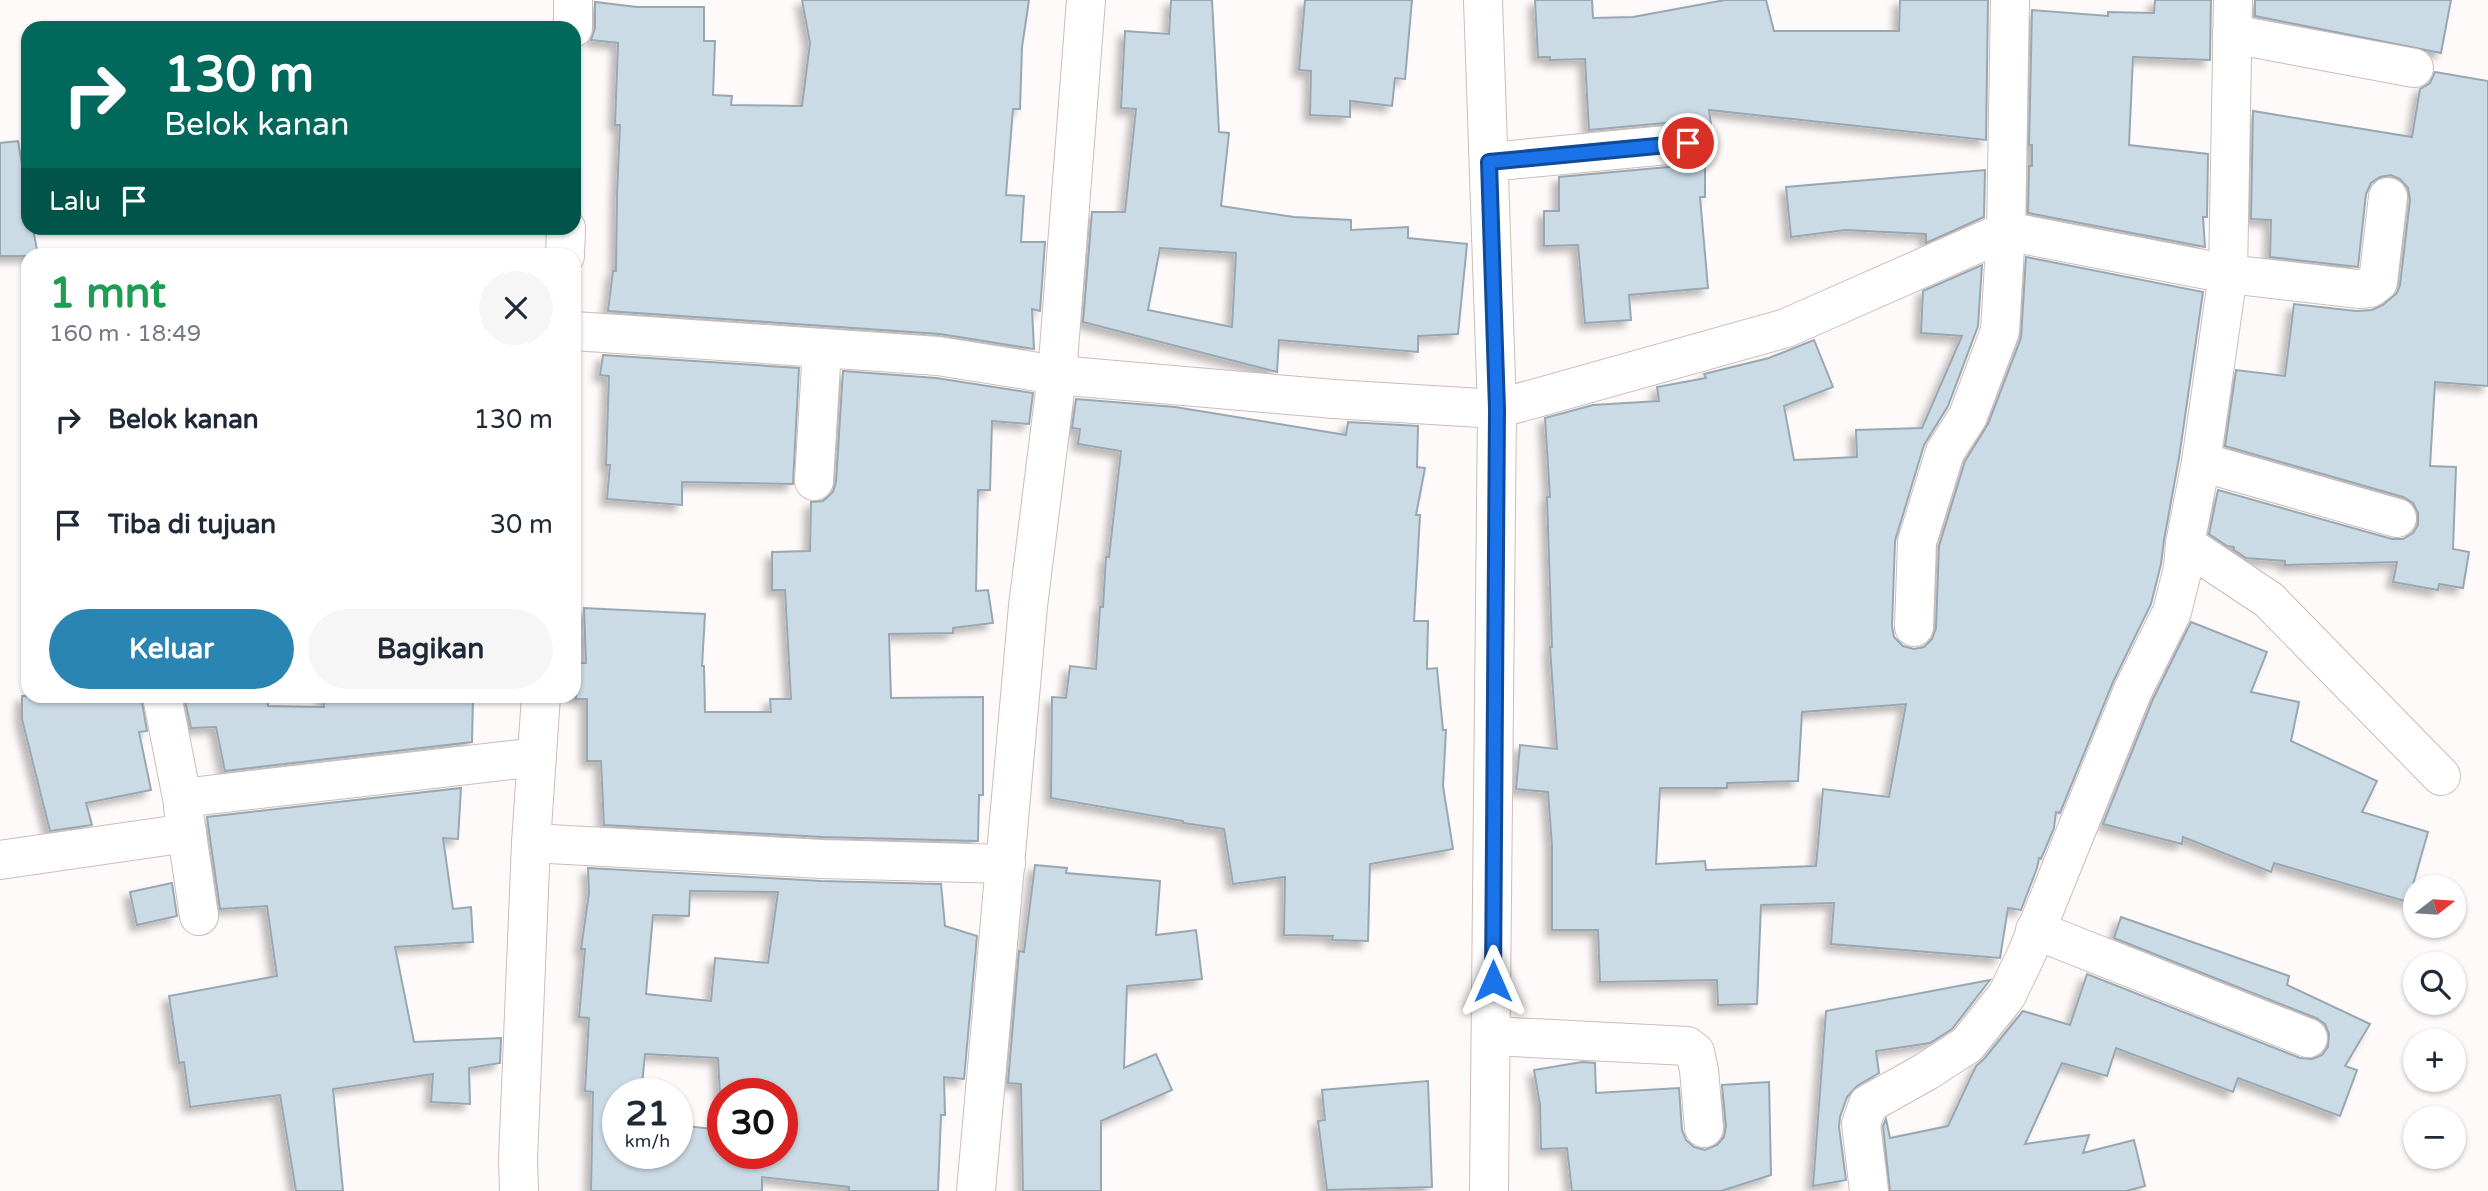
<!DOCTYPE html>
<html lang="id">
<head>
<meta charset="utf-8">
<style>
  body { margin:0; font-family:"Varela Round",sans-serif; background:#f6f6f7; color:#1f2937; height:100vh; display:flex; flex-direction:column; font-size:26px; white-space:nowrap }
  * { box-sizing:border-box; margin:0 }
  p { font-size:23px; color:#747a83 }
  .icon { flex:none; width:38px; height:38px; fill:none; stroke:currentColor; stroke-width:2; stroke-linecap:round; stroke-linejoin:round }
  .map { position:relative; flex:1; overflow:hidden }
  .side { position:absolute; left:21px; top:248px; width:560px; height:455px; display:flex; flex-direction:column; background:#fff; border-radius:21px; box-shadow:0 2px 5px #0004 }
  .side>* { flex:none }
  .guide { position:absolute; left:21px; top:21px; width:560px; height:214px; border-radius:21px; box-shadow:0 2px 5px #0004; background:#00695c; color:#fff; overflow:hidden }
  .needle { width:46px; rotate:73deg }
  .tools { position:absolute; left:2403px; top:875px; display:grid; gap:14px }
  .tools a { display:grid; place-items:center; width:63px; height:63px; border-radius:50%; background:#fff; box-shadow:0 2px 5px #0004; font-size:35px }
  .speed { position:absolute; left:602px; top:1078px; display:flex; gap:14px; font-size:35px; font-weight:700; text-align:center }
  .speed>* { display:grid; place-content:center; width:91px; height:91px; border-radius:50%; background:#fff; box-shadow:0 2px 5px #0004; line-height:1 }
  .speed small { font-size:18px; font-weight:400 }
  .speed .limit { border:10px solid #d22; background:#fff; color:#111 }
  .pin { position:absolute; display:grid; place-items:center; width:60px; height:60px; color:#fff; margin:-30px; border:4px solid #fff; border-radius:50%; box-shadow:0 2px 7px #0007 }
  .me { position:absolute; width:77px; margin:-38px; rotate:0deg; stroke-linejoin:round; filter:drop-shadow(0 0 5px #0008) }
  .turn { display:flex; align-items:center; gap:24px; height:147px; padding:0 28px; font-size:32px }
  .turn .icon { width:91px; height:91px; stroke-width:2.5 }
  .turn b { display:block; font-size:49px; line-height:60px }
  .then { display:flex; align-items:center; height:66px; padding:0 28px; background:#0003; gap:14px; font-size:26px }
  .round { display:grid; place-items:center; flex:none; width:74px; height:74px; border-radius:37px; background:#f6f6f7 }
  .headline { display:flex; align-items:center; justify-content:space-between; height:119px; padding:0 28px }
  h1 { font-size:42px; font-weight:700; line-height:52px; color:#1e9e55 }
  .cta { display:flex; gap:14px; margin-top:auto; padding:14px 28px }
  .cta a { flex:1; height:80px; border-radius:42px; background:#2b85b3; color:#fff; font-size:28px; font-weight:700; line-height:80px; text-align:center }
  .cta a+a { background:#f6f6f7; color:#1f2937 }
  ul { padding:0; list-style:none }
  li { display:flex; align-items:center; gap:21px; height:105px; padding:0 28px }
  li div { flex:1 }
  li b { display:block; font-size:26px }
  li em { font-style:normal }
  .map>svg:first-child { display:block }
  .building { fill:#cbdbe5; stroke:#99a7b1; stroke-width:2; fill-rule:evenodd; filter:url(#shadow) }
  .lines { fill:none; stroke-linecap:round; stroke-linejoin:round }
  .minor-casing { stroke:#cebcb8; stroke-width:40 }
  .minor { stroke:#fff; stroke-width:38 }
  .route-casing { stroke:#114b97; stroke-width:18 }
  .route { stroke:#1a73e8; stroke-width:12 }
</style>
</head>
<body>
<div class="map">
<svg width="2488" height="1191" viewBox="0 0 2488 1191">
  <defs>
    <filter id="shadow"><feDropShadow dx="-6" dy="6" stdDeviation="3.5" flood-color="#0004"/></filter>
  </defs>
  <rect width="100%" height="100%" fill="#fefaf9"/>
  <g class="building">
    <polygon points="802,0 1029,0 1022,47 1020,109 1013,109 1006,195 1024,196 1021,242 1045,242 1040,311 1032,309 1034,349 940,334 608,311 613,271 616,271 617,195 620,125 615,125 618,43 591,40 595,28 595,2 637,7 704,7 704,41 715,41 713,95 732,96 731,105 802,106 810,43"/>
    <path d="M1171 0H1212L1219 132 1229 133 1221 206 1294 217 1351 220V230L1408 227V238L1467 244 1458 334 1418 336V352L1279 340 1277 372 1083 322 1092 212H1125L1136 109 1121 108 1125 31 1169 34ZM1160 248 1236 253 1232 327 1148 310Z"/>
    <polygon points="1305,0 1412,0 1405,79 1395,78 1392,106 1350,101 1350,117 1310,115 1311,71 1299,70"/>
    <polygon points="1535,0 1592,0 1593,18 1633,17 1725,0 1766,0 1774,31 1899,31 1900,0 1988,0 1986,140 1709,110 1713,139 1709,140 1705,130 1698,123 1687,121 1589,130 1585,59 1550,60 1550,57 1538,57"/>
    <polygon points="2155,0 2211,0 2210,60 2133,57 2129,145 2208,154 2207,217 2203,217 2205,247 2028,213 2029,166 2032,166 2032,145 2029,145 2032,10 2108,16 2108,12 2154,13"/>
    <polygon points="2255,0 2451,0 2441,53 2255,16"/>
    <polygon points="2435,72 2488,81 2488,386 2435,382 2430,466 2456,467 2453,549 2469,552 2463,588 2439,584 2438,590 2393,582 2397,562 2285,565 2285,561 2246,558 2234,550 2234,547 2227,546 2209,534 2218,490 2392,539 2403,539 2413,533 2418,525 2418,513 2413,503 2403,497 2225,446 2236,370 2285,376 2294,304 2356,311 2372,310 2383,305 2397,293 2400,285 2410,200 2408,188 2400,179 2391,175 2380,177 2371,183 2366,194 2358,267 2270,257 2271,220 2251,219 2253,111 2412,137 2420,89 2430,83"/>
    <polygon points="18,141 28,198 28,228 33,228 38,256 0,256 0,143"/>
    <polygon points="1705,156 1705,197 1700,197 1708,288 1629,295 1631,320 1585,323 1578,245 1544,246 1544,211 1559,211 1559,177 1690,165 1700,161"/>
    <polygon points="1985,170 1984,217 1926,243 1926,234 1845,230 1791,237 1786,187"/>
    <path d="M2026 257 2203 292 2179 458 2164 540 2161 564 2151 604 2113 682 2060 813 2056 812 2054 828 2041 859 2039 858 2037 868 2021 910 2008 908 2000 958 1831 944 1834 903 1761 905 1757 1004 1718 1005 1717 980 1600 982 1598 930H1552V846L1548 792 1516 789 1520 745 1557 749 1550 647H1552L1547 497H1550L1545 418 1593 405 1659 401 1657 387 1706 378 1704 374 1769 358 1814 340 1833 387 1784 406 1794 460 1857 457 1856 430 1922 428 1962 336 1921 333 1923 291 1982 265 1978 326 1948 406 1924 445 1895 541 1892 626 1894 637 1903 646 1914 649 1924 647 1932 639 1936 628 1939 546 1965 461 1988 424 2021 338ZM1906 704 1889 797 1823 789 1816 866 1706 870 1705 861 1656 864 1660 788H1727V783L1798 781 1802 712Z"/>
    <polygon points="603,355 799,368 793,484 682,482 682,505 607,499 610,465 606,465 609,376 600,375"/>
    <polygon points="843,371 936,378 1033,393 1029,424 992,421 990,490 978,490 976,591 988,590 993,623 953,628 953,633 889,634 891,698 983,697 983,795 979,795 978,841 823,837 604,825 601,761 587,761 587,699 576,699 575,663 586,663 584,608 705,614 702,666 704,666 705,712 771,712 770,699 791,699 785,590 772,590 772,552 810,551 811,502 823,501 833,492 836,482"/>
    <polygon points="1076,399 1175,407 1346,435 1348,422 1418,426 1417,467 1425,468 1416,515 1420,515 1414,621 1428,621 1427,669 1437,668 1443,730 1446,730 1443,786 1453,849 1370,864 1368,941 1332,940 1333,936 1284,935 1285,877 1233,884 1224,829 1183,823 1183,821 1051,798 1052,697 1066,698 1070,666 1096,669 1100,607 1103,607 1106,557 1109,557 1121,451 1078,444 1080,429 1072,428"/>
    <polygon points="2191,622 2267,652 2251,692 2299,702 2291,741 2377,781 2362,812 2428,832 2408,902 2274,863 2271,872 2183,837 2182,844 2103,824 2153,699"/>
    <polygon points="22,696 141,696 147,731 139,732 151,790 86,803 92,825 50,831 22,719"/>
    <polygon points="184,696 267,696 268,706 324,707 323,696 473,696 472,742 225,771 216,727 191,728"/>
    <polygon points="461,788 458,839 443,838 453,909 471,907 473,942 395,947 414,1042 501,1038 500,1063 469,1068 470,1104 431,1102 433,1074 333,1089 343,1191 296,1191 280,1095 190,1107 184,1062 179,1063 169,996 277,976 267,906 220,909 207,817"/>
    <polygon points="1035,865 1067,868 1066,873 1160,881 1156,935 1196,930 1202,979 1127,986 1124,1068 1156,1054 1172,1090 1101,1121 1101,1191 1023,1191 1021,1084 1008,1083 1019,951 1024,952"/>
    <path d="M588 868 821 881 941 884 945 926 977 936 964 1079 944 1077 945 1115H941L938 1191H849V1187L762 1177V1191H591L593 1092 585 1091 589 1018 579 1017 585 949H581L589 893ZM690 891 778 892 768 963 715 958 711 1001 646 994 653 915 689 916ZM645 1054 718 1058 722 1130 677 1125V1153H618V1094H641ZM723 1094H782V1153H723Z"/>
    <polygon points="172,883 177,916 137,925 130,892"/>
    <polygon points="2121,917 2289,976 2287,985 2370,1024 2345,1066 2357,1070 2340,1116 2238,1078 2233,1092 2116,1048 2107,1076 2062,1063 2025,1144 2089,1135 2083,1153 2134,1140 2145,1186 2126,1191 1890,1191 1883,1126 1886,1119 1890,1138 1948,1126 1976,1066 1984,1059 2023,1011 2070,1025 2087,974 2300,1058 2312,1059 2322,1055 2328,1047 2329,1034 2325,1024 2316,1018 2114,938"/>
    <polygon points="1990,980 1952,1029 1930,1043 1876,1051 1879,1073 1857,1086 1847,1097 1840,1117 1839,1127 1846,1180 1813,1186 1826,1011"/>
    <polygon points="1582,1062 1595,1063 1596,1093 1679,1088 1682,1130 1686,1140 1694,1147 1705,1150 1717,1145 1724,1137 1726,1126 1722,1085 1769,1082 1771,1175 1721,1191 1572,1191 1567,1148 1541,1149 1540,1105 1534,1070"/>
    <polygon points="1428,1081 1432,1187 1327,1190 1318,1121 1325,1120 1322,1090"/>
  </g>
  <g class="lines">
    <g class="minor-casing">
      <g id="minor">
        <polyline points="1483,0 1497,409 1489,1191"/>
        <polyline points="573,28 573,0"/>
        <polyline points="2232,34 2414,68"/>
        <polyline points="1489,162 1688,143"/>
        <polyline points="565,256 566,228"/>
        <polyline points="574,331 938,356 1057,375 1334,399 1497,409 1786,328 2006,231 2228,274 2358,289 2370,288 2378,282 2388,197"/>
        <polyline points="2201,462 2397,518"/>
        <polyline points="814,481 822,348"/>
        <polyline points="2185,544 2269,600 2441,776"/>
        <polyline points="1914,627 1917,542 1945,452 1968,416 2000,331 2006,231 2010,0"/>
        <polyline points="162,696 182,798 537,757"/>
        <polyline points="183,807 199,916"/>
        <polyline points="531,843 822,859 1006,864"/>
        <polyline points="0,860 187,833"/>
        <polyline points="2035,930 2308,1038"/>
        <polyline points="1492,1036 1687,1046 1695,1052 1699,1070 1704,1128"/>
        <polyline points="519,1191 518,1160 531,843 541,696"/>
        <polyline points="976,1191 1028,606 1057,375 1086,0"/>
        <polyline points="1869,1191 1861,1124 1868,1104 1927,1071 1967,1045 2007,995 2027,953 2133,690 2172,612 2183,568 2185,544 2201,462 2228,274 2233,0"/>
      </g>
    </g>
    <use href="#minor" class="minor"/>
  </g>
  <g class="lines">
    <g class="route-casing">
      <polyline id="route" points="1493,981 1497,409 1489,162 1688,143"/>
    </g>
    <use href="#route" class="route"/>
  </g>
</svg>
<div class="tools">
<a><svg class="needle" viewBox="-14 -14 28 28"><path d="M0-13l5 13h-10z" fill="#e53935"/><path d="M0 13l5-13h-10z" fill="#747a83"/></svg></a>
<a><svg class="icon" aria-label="search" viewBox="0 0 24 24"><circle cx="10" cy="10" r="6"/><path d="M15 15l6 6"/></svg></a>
<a>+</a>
<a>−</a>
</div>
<div class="speed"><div>21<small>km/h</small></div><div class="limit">30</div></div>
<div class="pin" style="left:1688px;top:143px;background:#d93025"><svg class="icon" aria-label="arrive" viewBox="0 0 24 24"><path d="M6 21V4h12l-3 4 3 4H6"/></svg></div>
<svg class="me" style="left:1493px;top:981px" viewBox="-20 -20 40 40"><path d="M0-17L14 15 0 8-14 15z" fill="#1a73e8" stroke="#fff" stroke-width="4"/></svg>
<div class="guide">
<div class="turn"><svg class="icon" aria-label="right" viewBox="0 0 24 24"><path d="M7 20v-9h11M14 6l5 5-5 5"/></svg><div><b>130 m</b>Belok kanan</div></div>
<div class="then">Lalu<svg class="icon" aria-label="arrive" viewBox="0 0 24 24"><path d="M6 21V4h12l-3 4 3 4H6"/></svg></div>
</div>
<section class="side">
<div class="headline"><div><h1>1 mnt</h1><p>160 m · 18:49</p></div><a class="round"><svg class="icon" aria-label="close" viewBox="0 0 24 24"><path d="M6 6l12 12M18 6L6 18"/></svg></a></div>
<ul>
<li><svg class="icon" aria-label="right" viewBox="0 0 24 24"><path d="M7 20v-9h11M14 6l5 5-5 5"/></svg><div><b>Belok kanan</b></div><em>130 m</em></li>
<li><svg class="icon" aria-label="arrive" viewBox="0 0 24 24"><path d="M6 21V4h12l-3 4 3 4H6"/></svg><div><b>Tiba di tujuan</b></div><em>30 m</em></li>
</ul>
<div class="cta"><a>Keluar</a><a>Bagikan</a></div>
</section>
</div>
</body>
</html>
